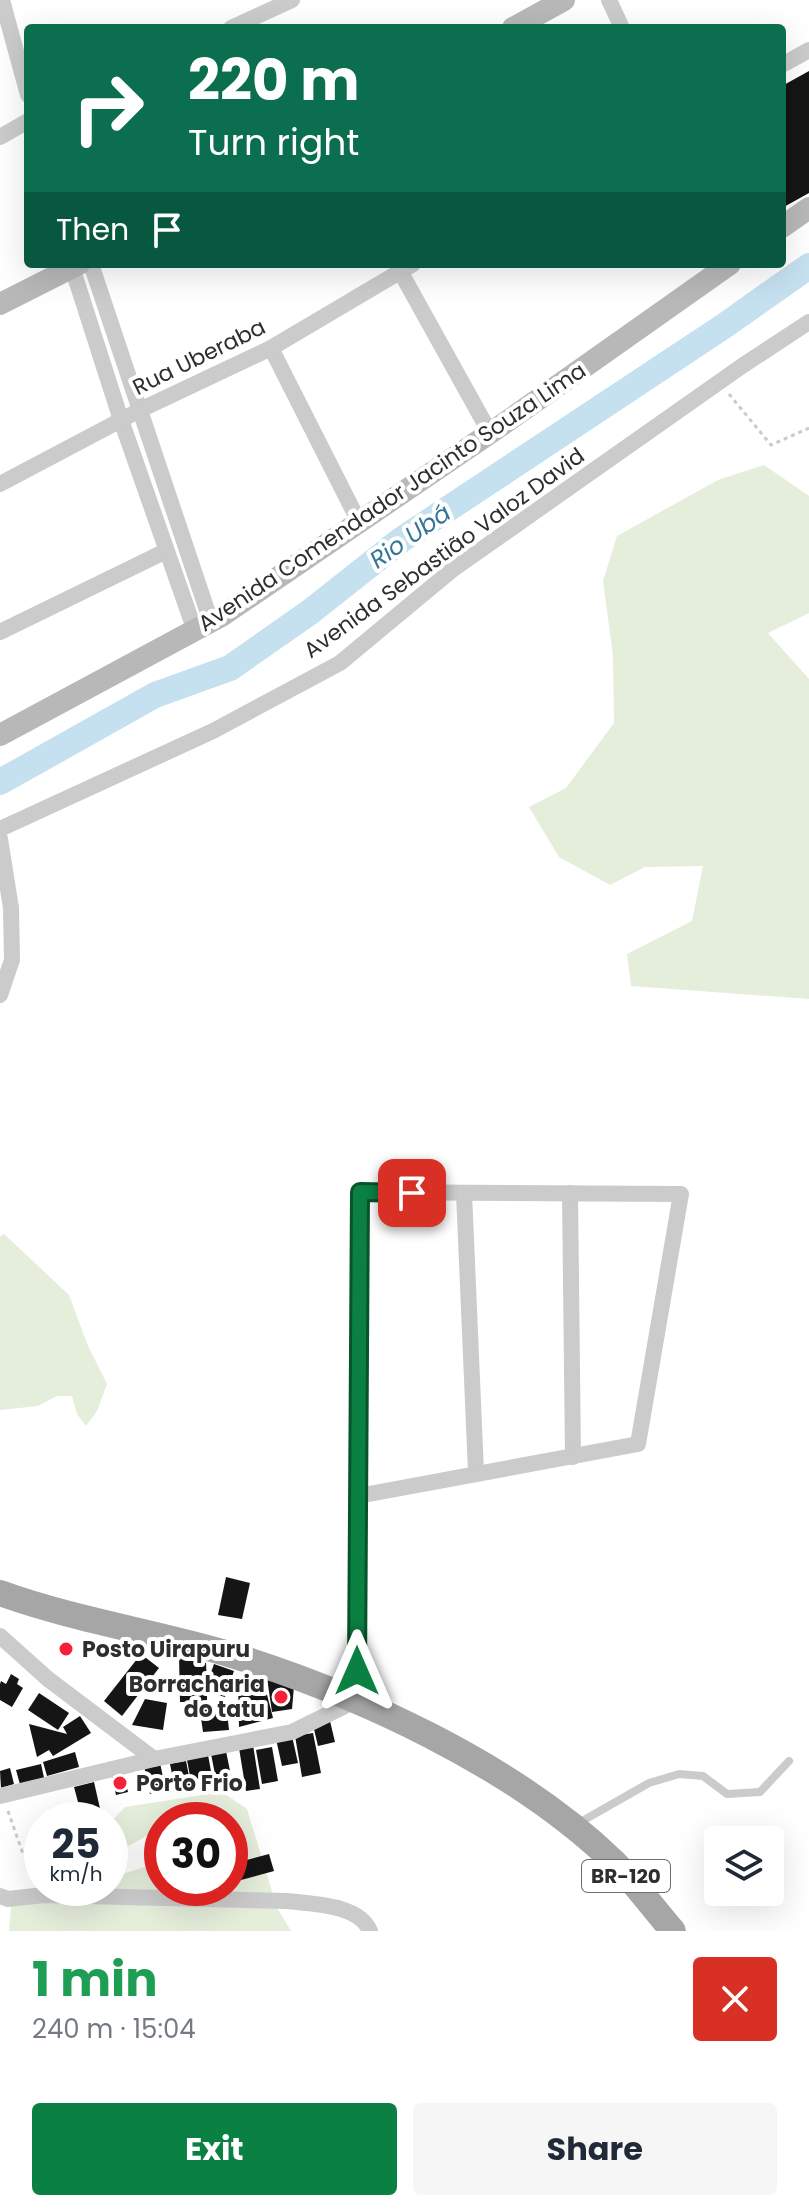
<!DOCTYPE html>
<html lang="en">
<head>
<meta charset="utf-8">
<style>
  body { margin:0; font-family:Poppins,sans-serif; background:#f6f6f7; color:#1f2937; height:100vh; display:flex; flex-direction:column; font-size:30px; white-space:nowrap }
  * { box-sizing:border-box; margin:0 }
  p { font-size:26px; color:#747a83 }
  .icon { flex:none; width:44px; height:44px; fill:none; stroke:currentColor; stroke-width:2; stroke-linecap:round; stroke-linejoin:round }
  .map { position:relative; height:1931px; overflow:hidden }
  .details { display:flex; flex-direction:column; background:#fff; flex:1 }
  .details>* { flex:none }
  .top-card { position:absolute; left:24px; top:24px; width:762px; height:244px; border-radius:8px; box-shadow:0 8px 32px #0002; background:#0b6e4f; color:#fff; overflow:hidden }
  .buttons { position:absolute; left:704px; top:1826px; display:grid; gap:16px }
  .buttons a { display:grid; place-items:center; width:80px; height:80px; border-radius:8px; background:#fff; box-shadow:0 8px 32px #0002; font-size:40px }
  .speed { position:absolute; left:24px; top:1802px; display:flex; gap:16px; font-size:40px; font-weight:700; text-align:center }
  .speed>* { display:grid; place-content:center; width:104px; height:104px; border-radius:50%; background:#fff; box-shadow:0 8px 32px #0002; line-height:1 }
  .speed small { font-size:20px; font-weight:400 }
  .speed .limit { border:12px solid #d22; background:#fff; color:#111 }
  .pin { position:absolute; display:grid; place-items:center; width:68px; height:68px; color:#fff; margin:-34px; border-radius:16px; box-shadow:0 4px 12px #0006 }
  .me { position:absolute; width:88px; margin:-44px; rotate:0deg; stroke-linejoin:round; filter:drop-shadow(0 0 6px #0008) }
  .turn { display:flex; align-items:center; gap:28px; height:168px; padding:0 32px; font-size:36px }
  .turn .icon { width:104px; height:104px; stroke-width:2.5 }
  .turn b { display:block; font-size:56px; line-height:68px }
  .then { display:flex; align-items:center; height:76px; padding:0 32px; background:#0003; gap:16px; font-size:30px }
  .round { display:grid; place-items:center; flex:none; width:84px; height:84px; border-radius:8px; background:#f6f6f7 }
  .overview { display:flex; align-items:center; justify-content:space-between; height:136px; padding:0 32px }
  h1 { font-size:48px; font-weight:700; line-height:60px; color:#1e9e55 }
  .button { display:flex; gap:16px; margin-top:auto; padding:16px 32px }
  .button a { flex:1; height:92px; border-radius:8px; background:#0b8043; color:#fff; font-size:32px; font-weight:700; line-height:92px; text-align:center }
  .button a+a { background:#f6f6f7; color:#1f2937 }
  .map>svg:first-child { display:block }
  .green { fill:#e5eddb; fill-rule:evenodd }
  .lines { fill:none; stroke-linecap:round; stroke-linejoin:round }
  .river { stroke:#c5e0ef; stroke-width:26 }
  .building { fill:#151515 }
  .path { stroke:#cbcbcb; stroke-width:3; stroke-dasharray:4 4; stroke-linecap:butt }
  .lane { stroke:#cbcbcb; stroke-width:8 }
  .street { stroke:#cbcbcb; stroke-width:16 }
  .secondary { stroke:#b8b8b8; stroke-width:22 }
  .primary { stroke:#a6a6a6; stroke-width:26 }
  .route-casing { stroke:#07532c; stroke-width:20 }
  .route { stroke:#0b8043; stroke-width:14 }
  .poi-dot { fill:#f62039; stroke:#fff; stroke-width:3 }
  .labels { text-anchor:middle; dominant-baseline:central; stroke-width:8; stroke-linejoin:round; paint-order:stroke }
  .shield { fill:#fff; stroke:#6d6d6d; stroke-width:2 }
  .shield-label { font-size:20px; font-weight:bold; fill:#2e2e2e }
  .street-label { font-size:22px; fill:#2e2e2e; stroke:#fff }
  .poi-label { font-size:22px; font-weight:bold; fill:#2e2e2e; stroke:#fff; text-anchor:start }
  .water-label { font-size:24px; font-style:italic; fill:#347698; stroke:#fff }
</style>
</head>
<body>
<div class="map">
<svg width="809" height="1931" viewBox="0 0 809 1931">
  <rect width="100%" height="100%" fill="#fff"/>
  <g class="green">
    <polygon points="764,465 809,496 809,613 768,633 809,679 809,999 631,986 627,954 692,921 703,866 645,867 610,885 559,857 529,807 566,788 614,723 613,656 603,581 617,536 718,480"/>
    <polygon points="4,1234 69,1295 88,1346 107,1384 97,1411 86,1426 77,1414 72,1396 57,1396 38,1406 0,1410 0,1236"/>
    <path d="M222 1792 247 1809 277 1908 291 1931H9L11 1907 79 1888H110V1878L157 1863 153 1832 125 1848 110 1835V1823L125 1807ZM162 1820H230V1888H162Z"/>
  </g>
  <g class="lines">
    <polyline class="river" points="0,782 155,695 230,668 310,612 401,540 724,326 809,266"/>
  </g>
  <g class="building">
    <polygon points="809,71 809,193 782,208 782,86"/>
    <polygon points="226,1577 250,1583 242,1619 218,1615"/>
    <polygon points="141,1654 159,1668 122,1716 104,1701"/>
    <polygon points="179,1655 206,1663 207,1684 214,1664 234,1671 225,1697 207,1692 207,1702 180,1702"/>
    <polygon points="11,1674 19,1679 17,1684 23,1688 12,1707 0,1700 0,1684 1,1681 6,1684"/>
    <polygon points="267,1678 294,1686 292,1709 272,1712"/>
    <polygon points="263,1679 273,1718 239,1727 238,1680"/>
    <polygon points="39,1693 69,1713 58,1730 28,1710"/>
    <polygon points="145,1699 167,1703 163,1730 132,1725"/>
    <polygon points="226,1703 229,1730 203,1732 201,1718 205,1716 204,1705"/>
    <polygon points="80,1716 91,1733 53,1756 49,1750 37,1757 29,1724 67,1734 63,1727"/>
    <polygon points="330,1721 335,1742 318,1746 313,1725"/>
    <polygon points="313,1733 321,1773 302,1777 295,1736"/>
    <polygon points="292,1736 298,1763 282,1766 276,1739"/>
    <polygon points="253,1745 260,1789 246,1791 239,1748"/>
    <polygon points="272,1747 278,1781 262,1784 256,1750"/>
    <polygon points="226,1751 232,1781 217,1784 211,1754"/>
    <polygon points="75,1752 79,1767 47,1776 43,1762"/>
    <polygon points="208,1755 213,1782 192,1787 187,1760"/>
    <polygon points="186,1761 191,1786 175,1789 170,1764"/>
    <polygon points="160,1763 166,1791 150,1794 144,1766"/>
    <polygon points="41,1764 45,1782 21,1788 16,1770"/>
    <polygon points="10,1768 14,1784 1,1788 0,1771"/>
    <polygon points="123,1770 128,1792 116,1795 111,1773"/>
    <polygon points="94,1782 101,1813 82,1817 74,1787"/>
    <polygon points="269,1854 274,1871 241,1880 236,1863"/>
  </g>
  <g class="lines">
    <g class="path">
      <polyline points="729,394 771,445 809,428"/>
      <polyline points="8,1811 23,1854 42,1852"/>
      <polyline points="110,1844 122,1842"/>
    </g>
    <polyline class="lane" points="577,1824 649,1783 679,1774 703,1776 727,1794 760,1792 789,1761"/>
    <g class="street">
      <polyline points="2,0 28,95"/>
      <polyline points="609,0 622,28"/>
      <polyline points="231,28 292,0"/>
      <polyline points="782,65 809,50"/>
      <polyline points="0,137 28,121"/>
      <polyline points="71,264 121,420 195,631"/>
      <polyline points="91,264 211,622"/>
      <polyline points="400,271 490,433"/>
      <polyline points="271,348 359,522"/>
      <polyline points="0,484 140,410 271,348 413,264"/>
      <polyline points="0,632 166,551"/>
      <polyline points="0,829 213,731 340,663 452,570 742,366 809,322"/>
      <polyline points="0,839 11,908 12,960 0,995"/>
      <polyline points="464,1193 476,1472"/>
      <polyline points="570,1193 573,1457"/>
      <polyline points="0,1636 48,1679 154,1759"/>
      <polyline points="0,1796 154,1759 292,1732 357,1700 360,1192 681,1194 638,1444 358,1496"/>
      <path d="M0 1896 8 1899 44 1895 287 1901C312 1904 359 1904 370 1931"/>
    </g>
    <g class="secondary">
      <polyline points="513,28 564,0"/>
      <polyline points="782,227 809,208"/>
      <polyline points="0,304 79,264"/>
      <polyline points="0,735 223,615 512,418 730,264"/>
    </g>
    <path class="primary" d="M0 1593C72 1619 149 1631 222 1652 355 1692 514 1765 614 1862 635 1883 653 1908 673 1931"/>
  </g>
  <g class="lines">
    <g class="route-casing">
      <polyline id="route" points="357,1671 360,1192 412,1193"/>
    </g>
    <use href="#route" class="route"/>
  </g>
  <g class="poi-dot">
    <circle cx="66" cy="1649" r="8"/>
    <circle cx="281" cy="1697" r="8"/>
    <circle cx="120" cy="1783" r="8"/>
  </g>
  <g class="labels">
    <rect class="shield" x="582" y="1860" width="88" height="32" rx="6"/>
    <g class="shield-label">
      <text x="626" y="1876">BR-120</text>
    </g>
    <g class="street-label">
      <text transform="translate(199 357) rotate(-26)">Rua Uberaba</text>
      <text transform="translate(392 497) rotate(-34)">Avenida Comendador Jacinto Souza Lima</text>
      <text transform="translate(444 553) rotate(-36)">Avenida Sebastião Valoz David</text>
    </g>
    <g class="poi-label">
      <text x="82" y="1649">Posto Uirapuru</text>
      <text x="265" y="1684" text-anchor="end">Borracharia<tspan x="265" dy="25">do tatu</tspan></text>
      <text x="136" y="1783">Porto Frio</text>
    </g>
    <g class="water-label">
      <text transform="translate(410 536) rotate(-35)">Rio Ubá</text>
    </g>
  </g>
</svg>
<div class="buttons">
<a><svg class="icon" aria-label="layers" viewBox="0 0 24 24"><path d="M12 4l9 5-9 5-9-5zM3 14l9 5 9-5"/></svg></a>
</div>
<div class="speed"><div>25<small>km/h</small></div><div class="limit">30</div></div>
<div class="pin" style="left:412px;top:1193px;background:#d93025"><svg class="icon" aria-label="arrive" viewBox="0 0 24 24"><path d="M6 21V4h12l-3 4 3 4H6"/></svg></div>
<svg class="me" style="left:357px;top:1671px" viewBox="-20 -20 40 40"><path d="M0-17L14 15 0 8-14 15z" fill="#0b8043" stroke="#fff" stroke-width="4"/></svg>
<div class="top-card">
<div class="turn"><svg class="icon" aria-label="right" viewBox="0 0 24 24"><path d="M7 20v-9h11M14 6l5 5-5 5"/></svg><div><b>220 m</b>Turn right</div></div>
<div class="then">Then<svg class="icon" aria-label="arrive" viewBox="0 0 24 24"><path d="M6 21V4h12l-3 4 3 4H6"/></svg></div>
</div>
</div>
<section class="details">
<div class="overview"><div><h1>1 min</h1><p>240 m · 15:04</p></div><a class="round" style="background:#d93025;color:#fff"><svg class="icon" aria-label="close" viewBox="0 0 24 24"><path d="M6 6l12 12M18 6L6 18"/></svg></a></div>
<div class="button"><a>Exit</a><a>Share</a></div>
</section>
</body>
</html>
